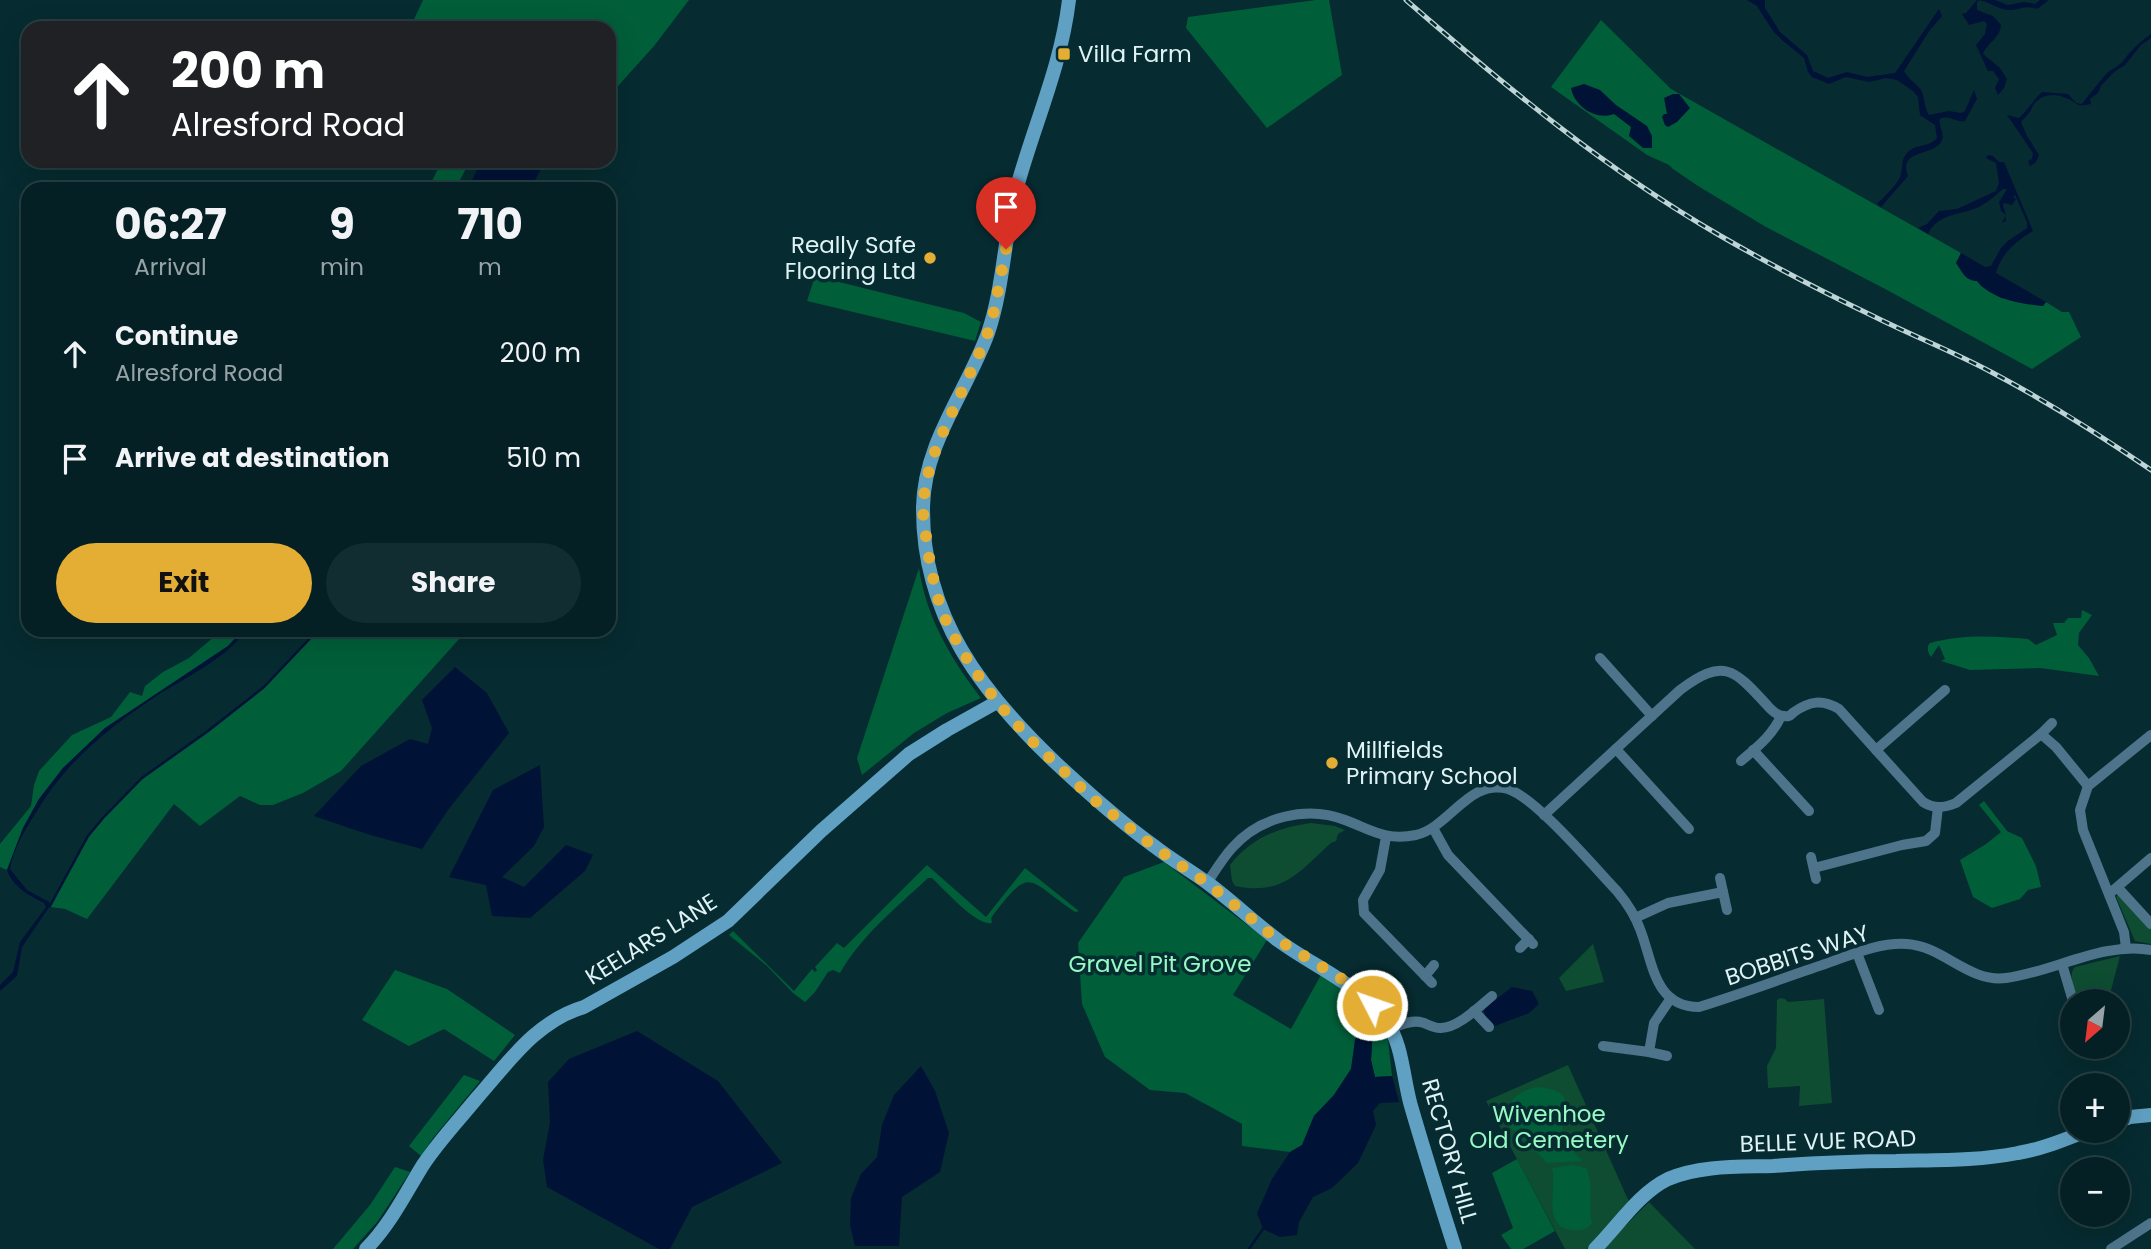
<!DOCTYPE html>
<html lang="en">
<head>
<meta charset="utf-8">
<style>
  body { margin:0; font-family:Poppins,sans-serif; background:#122d31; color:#f1f3f6; height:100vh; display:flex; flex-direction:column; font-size:26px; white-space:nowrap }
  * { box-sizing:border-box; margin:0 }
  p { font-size:23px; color:#97a3a6 }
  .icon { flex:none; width:38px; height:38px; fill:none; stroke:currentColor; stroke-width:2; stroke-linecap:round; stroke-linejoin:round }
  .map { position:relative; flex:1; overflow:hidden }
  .sheet { position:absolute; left:21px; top:182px; width:595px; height:455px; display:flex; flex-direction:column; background:#042024; border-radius:21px; box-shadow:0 7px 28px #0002,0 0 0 2px #253e41 }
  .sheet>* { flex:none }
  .top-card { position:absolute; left:21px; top:21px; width:595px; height:147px; border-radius:21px; box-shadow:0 7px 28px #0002,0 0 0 2px #253e41; background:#202124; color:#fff; overflow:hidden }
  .needle { width:46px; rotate:208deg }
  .tools { position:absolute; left:2060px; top:989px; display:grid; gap:14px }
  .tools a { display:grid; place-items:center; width:70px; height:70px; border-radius:50%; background:#042024; box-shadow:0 7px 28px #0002,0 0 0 2px #253e41; font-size:35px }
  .pin { position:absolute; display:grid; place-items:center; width:60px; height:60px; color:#fff; margin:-72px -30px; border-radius:50% 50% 50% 0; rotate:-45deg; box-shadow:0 0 7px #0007 }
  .pin .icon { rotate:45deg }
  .me { position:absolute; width:77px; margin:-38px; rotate:311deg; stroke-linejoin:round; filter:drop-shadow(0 0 5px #0008) }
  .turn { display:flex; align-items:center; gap:24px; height:147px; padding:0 35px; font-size:32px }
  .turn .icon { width:91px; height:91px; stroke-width:2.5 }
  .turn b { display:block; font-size:49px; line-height:60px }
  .eta { display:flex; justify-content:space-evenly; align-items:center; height:119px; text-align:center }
  .eta b { font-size:42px; font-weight:700; line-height:49px }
  .button { display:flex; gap:14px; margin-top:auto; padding:14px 35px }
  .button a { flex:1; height:80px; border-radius:42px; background:#e4ae35; color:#111; font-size:28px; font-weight:700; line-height:80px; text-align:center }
  .button a+a { background:#122d31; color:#f1f3f6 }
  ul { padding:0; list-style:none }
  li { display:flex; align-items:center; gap:21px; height:105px; padding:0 35px }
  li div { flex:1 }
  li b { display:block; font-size:26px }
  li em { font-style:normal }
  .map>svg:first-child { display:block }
  .green { fill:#0e4d31 }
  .forest { fill:#005e39 }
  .water { fill:#001336 }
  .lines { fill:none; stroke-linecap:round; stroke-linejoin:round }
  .stream { stroke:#001336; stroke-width:2.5 }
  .street { stroke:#4d748a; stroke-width:10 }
  .secondary { stroke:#60a0c3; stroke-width:14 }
  .rail-casing { stroke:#bed4d7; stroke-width:5 }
  .rail { stroke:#062b30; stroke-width:2.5; stroke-dasharray:8; stroke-linecap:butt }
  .route { stroke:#e4ae35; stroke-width:12; stroke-dasharray:0 21.6 }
  .poi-dot { fill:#e4ae35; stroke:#062b30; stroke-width:2.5 }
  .labels { text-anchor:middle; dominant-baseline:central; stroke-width:7; stroke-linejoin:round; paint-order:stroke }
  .poi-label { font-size:23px; fill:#dff2f5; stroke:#062b30; text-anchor:start }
  .street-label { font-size:23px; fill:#dff2f5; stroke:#062b30 }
  .park-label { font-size:23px; fill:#96fac3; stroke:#062b30 }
</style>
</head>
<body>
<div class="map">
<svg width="2151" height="1249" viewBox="0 0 2151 1249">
  <rect width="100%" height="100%" fill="#062b30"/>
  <g class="green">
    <path d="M1311 823 1335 826 1345 830 1338 834 1336 841 1331 843C1299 872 1283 896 1235 886L1232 881 1230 865C1250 839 1278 827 1311 823Z"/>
    <polygon points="2117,895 2123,898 2151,929 2151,944 2135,941 2116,897"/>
    <polygon points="1593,944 1604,982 1566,991 1559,978"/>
    <path d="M2120 956 2110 994 2077 1000C2075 989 2067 976 2075 967Z"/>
    <polygon points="1780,998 1785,999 1788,1002 1824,999 1832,1103 1799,1106 1800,1086 1768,1088 1767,1066 1776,1048 1777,1000"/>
    <polygon points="1568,1065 1630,1204 1587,1249 1565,1249 1486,1101"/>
    <polygon points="1649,1202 1695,1249 1602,1249"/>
  </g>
  <g class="forest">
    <polygon points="423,0 689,0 654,46 609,96 609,28 410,28"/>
    <polygon points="1316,0 1329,0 1342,75 1267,128 1186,28 1188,17"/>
    <polygon points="1601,20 1671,89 1961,253 1956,263 1965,276 1977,281 1981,286 2001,298 2043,305 2046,302 2062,312 2069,312 2081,337 2032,369 1887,290 1766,227 1698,186 1673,169 1669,165 1647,155 1551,87"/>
    <polygon points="438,161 470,161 455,189 428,189 441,163"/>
    <polygon points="815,276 964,313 981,322 975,341 807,301"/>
    <path d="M919 568C926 617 951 659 981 698L947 713 914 733 862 775 857 758Z"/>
    <path d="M2082 610 2092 615 2079 633 2078 645 2089 658 2099 676 2040 668 1970 670 1941 661 1945 659 1939 645 1931 657C1928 653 1926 647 1930 643 1963 634 1995 636 2028 639L2036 645 2057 635 2053 623H2064L2068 618H2081Z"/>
    <polygon points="222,630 243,630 228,646 105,728 63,768 39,799 23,828 7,870 0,867 0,844 31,806 34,785 39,771 72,735 111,717 130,692 142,696 145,686 163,672 189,658"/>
    <polygon points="318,630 443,630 460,638 341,771 303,793 273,805 260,805 240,796 200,826 174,804 87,919 65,909 50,907 88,836 103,818 142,778 208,731 264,687"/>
    <polygon points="1984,801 2007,831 2022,838 2036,866 2041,887 2028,890 2020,899 1992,908 1973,897 1960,860 1986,844 2001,832 1979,805"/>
    <polygon points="1164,862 1267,940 1233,995 1291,1029 1322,973 1373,1009 1387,1032 1392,1076 1375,1077 1371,1060 1373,1028 1356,1039 1351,1069 1334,1095 1314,1116 1302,1145 1290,1152 1242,1146 1242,1124 1185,1093 1150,1090 1105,1057 1082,1004 1078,943 1124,877"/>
    <path d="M927 865 986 917 1025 868 1079 911 1075 912C1026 879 1032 864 991 918L992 923C976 926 945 890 932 878H928C897 907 861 936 840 973L833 970 828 972 815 992 805 1002 793 993 767 966 729 935 733 931 794 991 812 969 815 972 817 970 815 967 837 943 844 948Z"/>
    <polygon points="395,970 447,989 515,1035 494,1061 444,1029 409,1046 362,1020"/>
    <polygon points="464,1075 480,1081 433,1138 421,1156 409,1146"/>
    <path d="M1537 1087C1582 1092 1559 1108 1563 1135 1565 1145 1576 1154 1583 1161L1547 1163 1526 1141 1507 1125C1504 1103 1515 1092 1537 1087Z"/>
    <polygon points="1517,1159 1555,1231 1523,1249 1511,1249 1501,1235 1513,1228 1492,1173"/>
    <path d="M1572 1165 1586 1168C1594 1183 1588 1205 1592 1223 1588 1228 1585 1230 1578 1230 1539 1232 1558 1188 1552 1168Z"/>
    <polygon points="395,1167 410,1172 378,1221 353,1249 333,1249 370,1205"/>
  </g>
  <g class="water">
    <path d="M1747 0H1765V8L1780 32 1807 55 1813 71 1828 78 1847 72 1867 77 1895 73 1939 9 1942 16 1930 30 1904 71C1908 79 1916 83 1921 90 1925 98 1924 107 1929 115L1949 111 1961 113 1965 111 1974 90 1977 99 1965 121C1956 123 1949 114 1940 119 1938 126 1945 133 1942 140 1936 157 1897 148 1908 176L1881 207 1877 204C1883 198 1900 182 1901 174 1903 165 1901 160 1907 153 1916 143 1929 148 1937 138L1935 125 1920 115 1918 97 1913 91 1897 80 1886 78 1869 82 1846 77 1829 84 1812 77 1808 72 1804 58 1782 40 1773 31 1757 6Z"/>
    <path d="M1977 0H1995L2008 5 2024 2 2035 4 2040 0H2049L2037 9C2023 4 2019 11 2007 10 1999 9 1989 2 1979 0L1977 2V10L1993 16 2001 25C2000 38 1988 42 1983 54L2000 68 2007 79 2004 88 1998 95 1995 88 1999 79 1993 71H1988L1976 45 1985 34 1987 24 1984 21 1969 25 1962 14 1966 13Z"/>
    <path d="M2151 34V38L2141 45 2125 65 2114 72 2101 86 2098 93 2090 99 2091 104C2074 108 2078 102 2066 98 2054 93 2042 94 2034 104 2031 108 2032 110 2028 114 2026 117 2023 119 2021 122L2027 136 2039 155 2036 162 2030 166 2028 161 2032 159 2033 153 2007 115 2019 118C2028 110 2033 100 2042 92L2068 94 2076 103 2082 104C2090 93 2098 84 2106 74 2111 69 2120 66 2124 60 2131 50 2140 42 2151 34Z"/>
    <path d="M1584 84 1600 90 1616 105 1647 126 1652 136V148H1643L1629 136 1631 127 1614 114C1596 121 1574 106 1571 88Z"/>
    <polygon points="1673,94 1679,94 1690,108 1677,122 1668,127 1665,125 1662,117 1664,114 1667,114 1664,98"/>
    <path d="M1988 155 1993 156 1999 162H2004L2033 231C2016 241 2001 254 1996 273L2046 302 2043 306C2021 304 1991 299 1977 281 1965 281 1962 271 1956 263L1961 253 1985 267 1991 266 2001 248 2008 241 2027 228V222L2015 195 2013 197 2016 199 2012 205 2004 203 2003 206 2005 211 2006 221 2002 223 2006 215 2001 211 1999 202 2007 189H2003C1996 195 1989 201 1981 206 1963 215 1937 213 1928 234L1918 228 1927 224 1939 211 1957 209 1996 191 1999 183 1996 163 1986 158Z"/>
    <polygon points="481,161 540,161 541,169 530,189 468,189"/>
    <path d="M243 630H247C225 658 191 675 161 693 112 725 67 760 37 811 26 828 13 849 10 869L27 890 49 902 50 906 22 947 17 976 0 991V985L13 972 20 942 46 907 44 903C28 895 13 887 7 870L23 828 39 799 63 768 105 728 228 646Z"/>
    <polygon points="455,667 487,693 509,733 448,810 422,849 370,835 314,816 361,766 410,739 428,744 432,728 422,700"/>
    <polygon points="540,765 544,827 534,846 502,877 524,887 566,845 593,855 585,871 530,918 492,916 486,885 449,877 493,790"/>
    <polygon points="1512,987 1532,991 1539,1004 1529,1013 1495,1026 1486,1017 1484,1011 1486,1007"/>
    <polygon points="1373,1027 1371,1060 1375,1077 1392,1076 1399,1102 1380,1103 1373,1111 1376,1125 1358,1163 1332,1188 1313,1197 1299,1222 1297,1235 1280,1237 1263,1229 1257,1213 1272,1179 1290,1152 1302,1145 1314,1116 1334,1095 1351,1069 1355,1039"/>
    <polygon points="637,1031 718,1081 782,1163 692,1207 670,1249 659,1249 547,1187 543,1160 550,1122 548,1082 569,1059"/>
    <polygon points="921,1066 935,1091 949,1133 940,1172 902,1197 899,1246 855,1246 850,1225 851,1198 861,1174 877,1157 882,1125 894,1095"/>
  </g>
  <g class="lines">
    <g class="stream">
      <polyline points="50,906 88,836 103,818 142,778 208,731 264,687 318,630"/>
      <polyline points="1249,1249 1263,1229"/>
    </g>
    <g class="street">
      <polyline points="1600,658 1652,716"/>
      <polyline points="2041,734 2052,723"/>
      <polyline points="1616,749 1689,829"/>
      <polyline points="1753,750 1809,811"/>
      <polyline points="1876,750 1945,690"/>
      <path d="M1741 761C1756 748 1773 735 1781 716"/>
      <path d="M1544 815 1680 690C1723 658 1733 668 1766 704 1771 710 1777 716 1784 716 1790 717 1790 715 1794 712 1810 701 1822 699 1839 709L1923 802C1934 809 1944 808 1956 803L2041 734 2056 747 2088 786"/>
      <polyline points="1433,828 1448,855 1533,944"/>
      <polyline points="1386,837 1380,870 1363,900 1364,913 1432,983"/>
      <polyline points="1811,857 1816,879"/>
      <polyline points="1814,868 1902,845 1926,841 1935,833 1938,807"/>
      <polyline points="1720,878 1727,910"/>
      <path d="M1207 883C1215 871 1223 858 1232 848 1259 817 1307 805 1345 820 1372 830 1385 841 1416 835 1450 827 1469 778 1508 789 1536 798 1594 867 1617 891 1627 903 1635 915 1640 929 1653 962 1654 1007 1699 1007 1741 994 1783 978 1825 964 1851 955 1879 942 1907 944 1943 946 1969 983 2006 978 2053 972 2104 941 2151 950"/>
      <polyline points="2118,888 2151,924"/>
      <polyline points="2109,894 2151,858"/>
      <polyline points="1635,918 1668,903 1723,892"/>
      <polyline points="1520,948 1529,939"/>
      <polyline points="2126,948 2124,932 2083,830 2080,810 2088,786 2151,735"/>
      <polyline points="1857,953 1879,1010"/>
      <polyline points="2062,964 2073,1001"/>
      <polyline points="1425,976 1434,965"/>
      <polyline points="1474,1011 1489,1027"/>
      <path d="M1391 1029C1401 1024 1413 1019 1424 1023 1429 1025 1434 1028 1440 1028 1457 1029 1480 1006 1492 996"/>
      <polyline points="1603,1046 1649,1052 1667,1056"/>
      <polyline points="1649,1052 1654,1023 1671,998"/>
      <polyline points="2111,1249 2151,1223"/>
    </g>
    <g class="secondary">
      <path d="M1069 0C1061 67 1035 122 1017 187 1004 235 1004 286 988 333 967 391 924 443 923 507 922 616 982 693 1057 764 1088 793 1119 821 1154 846 1172 860 1191 871 1209 884 1233 902 1255 923 1279 941 1316 968 1357 983 1386 1021 1403 1044 1403 1079 1411 1106 1425 1154 1440 1202 1455 1249"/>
      <polyline points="2118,1121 2130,1117 2151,1115"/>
      <path d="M366 1249C390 1225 405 1194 423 1165 439 1141 458 1121 476 1099 508 1063 536 1021 584 1007L673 957 728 921 821 831 909 754 947 730 997 702"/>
      <path d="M1595 1249C1618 1226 1639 1193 1668 1179 1700 1165 1740 1167 1773 1166 1814 1163 1855 1161 1896 1161 1937 1160 1978 1161 2018 1153 2043 1149 2066 1139 2089 1130"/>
    </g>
    <g class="rail-casing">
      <path id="rail" d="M1406 0C1505 86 1605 169 1719 235 1769 264 1821 291 1873 316 1913 336 1954 352 1993 373 2048 402 2100 435 2151 470"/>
    </g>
    <use href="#rail" class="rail"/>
  </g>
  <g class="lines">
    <polyline class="route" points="1006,249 992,321 984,343 937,445 925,484 923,513 928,552 936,593 948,626 970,664 997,702 1031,740 1093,799 1157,849 1207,883 1278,940 1345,981 1372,1005"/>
  </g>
  <g class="poi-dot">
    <rect x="1057" y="47" width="14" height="14" rx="3.5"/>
    <circle cx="930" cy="258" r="7"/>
    <circle cx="1332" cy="763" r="7"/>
  </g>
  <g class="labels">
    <g class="poi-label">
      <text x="1078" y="54">Villa Farm</text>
      <text x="916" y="245" text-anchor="end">Really Safe<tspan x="916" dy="26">Flooring Ltd</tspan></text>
      <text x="1346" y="750">Millfields<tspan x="1346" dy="26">Primary School</tspan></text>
    </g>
    <g class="street-label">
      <text transform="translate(651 939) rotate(-32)">KEELARS LANE</text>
      <text transform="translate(1797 955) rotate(-18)">BOBBITS WAY</text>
      <text transform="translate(1828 1141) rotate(-2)">BELLE VUE ROAD</text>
      <text transform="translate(1450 1151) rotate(74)">RECTORY HILL</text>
    </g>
    <g class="park-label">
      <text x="1160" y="964">Gravel Pit Grove</text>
      <text x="1549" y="1114">Wivenhoe<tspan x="1549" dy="26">Old Cemetery</tspan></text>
    </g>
  </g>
</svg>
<div class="tools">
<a><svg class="needle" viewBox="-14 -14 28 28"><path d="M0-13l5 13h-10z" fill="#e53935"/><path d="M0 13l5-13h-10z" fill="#97a3a6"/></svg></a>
<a>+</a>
<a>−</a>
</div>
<div class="pin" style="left:1006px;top:249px;background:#d93025"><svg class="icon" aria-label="arrive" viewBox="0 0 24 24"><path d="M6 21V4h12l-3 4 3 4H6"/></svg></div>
<svg class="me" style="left:1372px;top:1005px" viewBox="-20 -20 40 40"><circle r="17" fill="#e4ae35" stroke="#fff" stroke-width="3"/><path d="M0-11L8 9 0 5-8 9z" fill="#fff"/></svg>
<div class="top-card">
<div class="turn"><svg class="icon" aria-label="ahead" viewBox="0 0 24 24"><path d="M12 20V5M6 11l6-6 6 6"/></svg><div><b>200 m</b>Alresford Road</div></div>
</div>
<section class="sheet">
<div class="eta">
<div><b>06:27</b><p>Arrival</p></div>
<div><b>9</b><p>min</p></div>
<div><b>710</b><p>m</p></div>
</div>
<ul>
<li><svg class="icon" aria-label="ahead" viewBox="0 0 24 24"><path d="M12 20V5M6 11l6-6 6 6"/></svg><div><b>Continue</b><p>Alresford Road</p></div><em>200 m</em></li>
<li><svg class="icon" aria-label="arrive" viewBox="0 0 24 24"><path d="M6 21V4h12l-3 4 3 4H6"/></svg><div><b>Arrive at destination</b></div><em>510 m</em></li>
</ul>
<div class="button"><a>Exit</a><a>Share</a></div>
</section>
</div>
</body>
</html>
